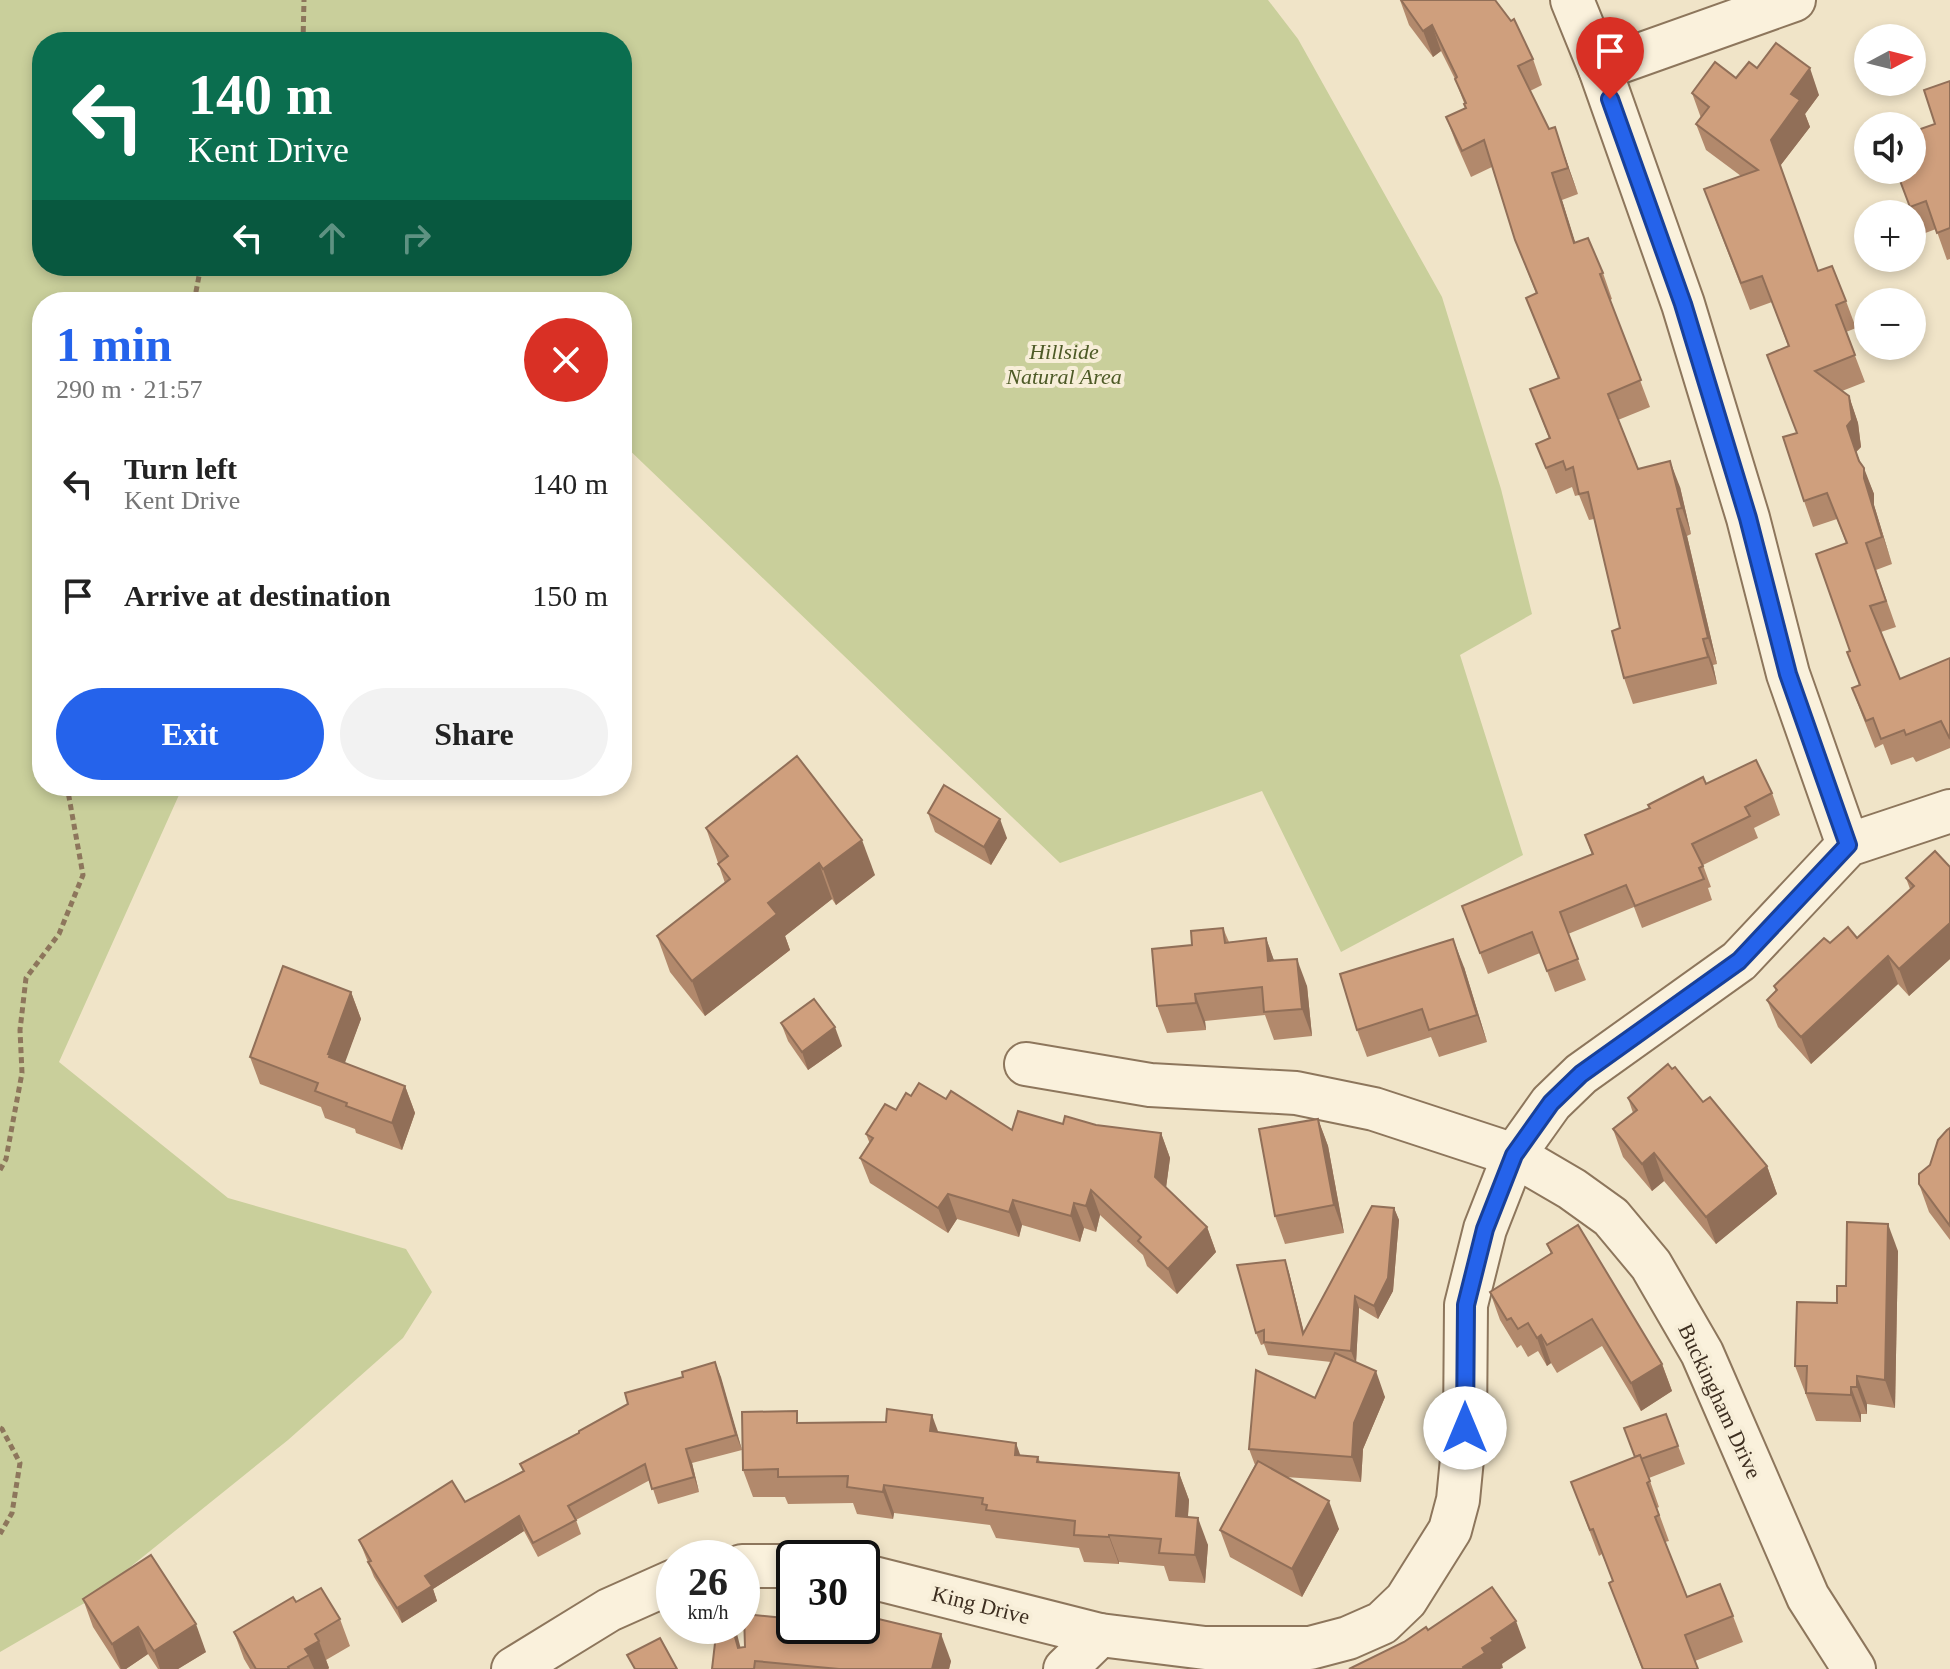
<!DOCTYPE html>
<html lang="en">
<head>
<meta charset="utf-8">
<style>
  body { margin:0; font-family:Georgia,serif; background:#f2f2f2; color:#222; height:100vh; display:flex; flex-direction:column; font-size:30px; white-space:nowrap }
  * { box-sizing:border-box; margin:0 }
  p { font-size:26px; color:#767676 }
  .icon { flex:none; width:44px; height:44px; fill:none; stroke:currentColor; stroke-width:2; stroke-linecap:round; stroke-linejoin:round }
  .map { position:relative; flex:1; overflow:hidden }
  .details { position:absolute; left:32px; top:292px; width:600px; height:504px; display:flex; flex-direction:column; background:#fff; border-radius:32px; box-shadow:0 4px 12px #0003 }
  .details>* { flex:none }
  .guide { position:absolute; left:32px; top:32px; width:600px; height:244px; border-radius:32px; box-shadow:0 4px 12px #0003; background:#0b6e4f; color:#fff; overflow:hidden }
  .needle { width:52px; rotate:83deg }
  .tools { position:absolute; left:1854px; top:24px; display:grid; gap:16px }
  .tools a { display:grid; place-items:center; width:72px; height:72px; border-radius:50%; background:#fff; box-shadow:0 4px 12px #0003; font-size:40px }
  .speed { position:absolute; left:656px; top:1540px; display:flex; gap:16px; font-size:40px; font-weight:700; text-align:center }
  .speed>* { display:grid; place-content:center; width:104px; height:104px; border-radius:50%; background:#fff; box-shadow:0 4px 12px #0003; line-height:1 }
  .speed small { font-size:20px; font-weight:400 }
  .speed .limit { border:4px solid #111; border-radius:12px; background:#fff; color:#111 }
  .pin { position:absolute; display:grid; place-items:center; width:68px; height:68px; color:#fff; margin:-82px -34px; border-radius:50% 50% 50% 0; rotate:-45deg; box-shadow:0 0 8px #0007 }
  .pin .icon { rotate:45deg }
  .me { position:absolute; width:88px; margin:-44px; rotate:0deg; stroke-linejoin:round; filter:drop-shadow(0 0 6px #0008) }
  .turn { display:flex; align-items:center; gap:28px; height:168px; padding:0 24px; font-size:36px }
  .turn .icon { width:104px; height:104px; stroke-width:2.5 }
  .turn b { display:block; font-size:56px; line-height:68px }
  .lanes { display:flex; align-items:center; height:76px; padding:0 24px; background:#0003; justify-content:center; gap:40px; direction:ltr }
  .lanes .off { opacity:.35 }
  .round { display:grid; place-items:center; flex:none; width:84px; height:84px; border-radius:42px; background:#f2f2f2 }
  .headline { display:flex; align-items:center; justify-content:space-between; height:136px; padding:0 24px }
  h1 { font-size:48px; font-weight:700; line-height:60px; color:#2563eb }
  .button { display:flex; gap:16px; margin-top:auto; padding:16px 24px }
  .button a { flex:1; height:92px; border-radius:48px; background:#2563eb; color:#fff; font-size:32px; font-weight:700; line-height:92px; text-align:center }
  .button a+a { background:#f2f2f2; color:#222 }
  ul { padding:0; list-style:none }
  li { display:flex; align-items:center; gap:24px; height:112px; padding:0 24px }
  li div { flex:1 }
  li b { display:block; font-size:30px }
  li em { font-style:normal }
  .map>svg:first-child { display:block }
  .green { fill:#c9cf9b; fill-rule:evenodd }
  .lines { fill:none; stroke-linecap:round; stroke-linejoin:round }
  .minor-casing { stroke:#8d765c; stroke-width:46 }
  .path { stroke:#8d765c; stroke-width:5; stroke-dasharray:6 4; stroke-linecap:butt }
  .minor { stroke:#faf1dc; stroke-width:42 }
  .wall { fill:#b2896c }
  .shaded-wall { fill:#916f58 }
  .building { fill:#cf9f7d; stroke:#916f58; stroke-width:2 }
  .route-casing { stroke:#184099; stroke-width:20 }
  .route { stroke:#2563eb; stroke-width:14 }
  .labels { text-anchor:middle; dominant-baseline:central; stroke-width:8; stroke-linejoin:round; paint-order:stroke }
  .park-label { font-size:22px; font-style:italic; fill:#4d5a26; stroke:#f7eed8 }
  .street-label { font-size:22px; fill:#3d2e20; stroke:#f7eed8 }
</style>
</head>
<body>
<div class="map">
<svg width="1950" height="1669" viewBox="0 0 1950 1669">
  <rect width="100%" height="100%" fill="#f0e4c8"/>
  <path class="green" d="M0 0H1268L1298 39 1442 297 1501 489 1532 614 1460 655 1523 855 1341 952 1262 791 1060 863 622 443V302H42V786H183L59 1062 228 1198 406 1249 432 1292 403 1338 288 1440 88 1601 0 1652ZM42 42H622V266H42Z"/>
  <g class="lines">
    <g class="minor-casing">
      <g id="minor">
        <polyline points="1572,0 1600,69 1683,304 1748,518 1788,674 1848,845"/>
        <polyline points="1600,69 1794,0"/>
        <polyline points="1026,1064 1150,1085 1296,1093 1374,1109 1514,1155 1572,1189 1611,1217 1651,1265 1702,1353 1808,1597 1854,1669"/>
        <polyline points="742,1566 794,1566"/>
        <polyline points="862,1575 1100,1635"/>
        <polyline points="513,1669 609,1610 674,1581"/>
        <polyline points="1065,1669 1100,1635 1205,1648 1310,1648 1348,1638 1382,1623 1406,1600 1450,1530 1458,1500 1465,1428 1466,1305 1485,1229 1514,1155 1551,1103 1581,1074 1739,961 1848,845 1950,811"/>
      </g>
    </g>
    <g class="path">
      <polyline points="303,42 304,0"/>
      <polyline points="194,302 199,276 204,266"/>
      <polyline points="0,1170 6,1159 22,1073 20,1030 26,978 59,934 83,875 67,786"/>
      <polyline points="0,1428 2,1429 20,1463 12,1513 0,1534"/>
    </g>
    <use href="#minor" class="minor"/>
  </g>
  <g class="wall">
    <polygon points="1400,0 1533,59 1542,85 1530,91 1549,129 1564,154 1578,194 1562,200 1575,243 1603,273 1612,299 1610,300 1650,407 1618,420 1638,469 1680,487 1691,534 1687,536 1717,664 1713,665 1717,684 1633,704 1624,678 1620,628 1594,519 1589,520 1579,495 1575,496 1572,487 1556,494 1536,444 1549,438 1530,389 1558,378 1526,298 1536,293 1515,240 1492,167 1471,177 1456,143 1446,117 1466,108 1455,79 1441,51 1433,57 1409,25"/>
    <polygon points="1757,68 1819,95 1805,114 1810,127 1780,166 1818,271 1846,301 1856,328 1846,332 1865,382 1842,391 1849,396 1858,423 1861,447 1856,452 1874,494 1874,505 1892,564 1876,570 1896,627 1881,632 1900,679 1950,658 1950,748 1916,762 1913,757 1891,765 1883,744 1875,748 1862,715 1852,688 1859,685 1850,651 1846,543 1837,519 1813,527 1804,501 1788,346 1772,302 1750,310 1714,216 1741,176 1706,150 1696,124 1701,118 1692,93 1736,78"/>
    <polygon points="1950,81 1950,259 1947,260 1936,229 1920,235 1896,170 1935,124"/>
    <polygon points="1706,784 1772,793 1780,815 1754,828 1758,838 1703,865 1711,887 1708,888 1712,900 1642,928 1634,907 1568,934 1586,980 1555,992 1540,953 1488,974 1462,906 1592,855 1585,835"/>
    <polygon points="928,813 1007,838 991,865 935,832"/>
    <polygon points="706,828 875,875 836,905 832,899 785,936 790,950 705,1016 670,972 657,936 725,883"/>
    <polygon points="1950,867 1950,959 1909,996 1898,984 1811,1064 1778,1027 1767,1000 1776,992 1774,986 1830,943 1857,938 1910,889 1906,878"/>
    <polygon points="1223,928 1229,942 1266,938 1274,961 1307,986 1312,1036 1274,1040 1265,1015 1205,1021 1206,1030 1167,1033 1157,1006 1192,945"/>
    <polygon points="1464,967 1487,1042 1439,1057 1431,1037 1367,1057 1357,1030"/>
    <polygon points="351,992 361,1019 344,1063 405,1086 415,1113 402,1150 356,1133 355,1129 325,1118 321,1107 260,1084 250,1057"/>
    <polygon points="781,1023 842,1046 808,1070 788,1041"/>
    <polygon points="911,1096 946,1099 1012,1130 1063,1124 1096,1125 1161,1133 1170,1158 1166,1188 1207,1227 1216,1252 1177,1294 1147,1266 1143,1255 1100,1215 1096,1232 1084,1228 1080,1242 1022,1225 1019,1237 957,1219 948,1233 870,1183 860,1158 870,1144 866,1134"/>
    <polygon points="1628,1098 1703,1102 1767,1166 1777,1194 1716,1244 1664,1181 1652,1191 1623,1157 1613,1129 1633,1113"/>
    <polygon points="1318,1119 1328,1146 1344,1233 1285,1244 1275,1216"/>
    <polygon points="1950,1128 1950,1240 1929,1212 1919,1184"/>
    <polygon points="1394,1208 1399,1220 1393,1291 1378,1319 1359,1308 1356,1362 1385,1397 1363,1449 1361,1482 1285,1477 1339,1529 1302,1597 1230,1557 1220,1530 1255,1465 1249,1449 1315,1398 1331,1362 1268,1355 1264,1344 1261,1345 1256,1333 1285,1260 1289,1273 1304,1332"/>
    <polygon points="1547,1244 1662,1364 1672,1391 1641,1411 1602,1346 1557,1373 1551,1363 1547,1366 1538,1351 1528,1357 1521,1345 1517,1348 1500,1320 1490,1292 1551,1254"/>
    <polygon points="1898,1251 1895,1408 1867,1404 1867,1414 1861,1414 1861,1422 1816,1421 1795,1366 1837,1303 1846,1286"/>
    <polygon points="715,1362 742,1450 692,1463 699,1492 658,1504 650,1480 576,1520 581,1534 538,1557 524,1531 433,1589 437,1601 402,1623 374,1577 359,1540 465,1502 523,1471 520,1464 683,1377"/>
    <polygon points="1666,1414 1685,1464 1649,1478 1659,1507 1657,1508 1669,1541 1665,1542 1687,1597 1733,1616 1743,1642 1695,1661 1698,1669 1642,1669 1609,1583 1613,1581 1602,1554 1599,1556 1571,1482 1635,1457"/>
    <polygon points="801,1423 938,1432 1020,1455 1038,1457 1040,1462 1179,1473 1189,1500 1188,1517 1208,1545 1205,1583 1169,1581 1164,1566 1119,1562 1119,1564 1084,1562 1079,1548 996,1538 990,1525 894,1513 893,1519 857,1514 853,1503 788,1504 785,1497 753,1497 743,1470"/>
    <polygon points="83,1599 206,1652 178,1669 158,1669 148,1654 126,1669 120,1669 93,1627"/>
    <polygon points="340,1619 350,1646 326,1660 329,1668 328,1669 250,1669 244,1659 234,1632"/>
    <polygon points="741,1647 951,1661 949,1669 712,1669"/>
  </g>
  <g class="shaded-wall">
    <polygon points="1432,25 1441,51 1433,57 1423,31"/>
    <polygon points="1810,68 1819,95 1805,114 1810,127 1780,166 1771,140 1791,94"/>
    <polygon points="1555,127 1564,154 1578,194 1568,168"/>
    <polygon points="1552,173 1562,200 1584,270 1574,243"/>
    <polygon points="1849,396 1858,423 1861,447 1856,452 1864,474 1864,468 1874,494 1874,505 1892,564 1847,426"/>
    <polygon points="1670,461 1680,487 1691,534 1682,508"/>
    <polygon points="1677,509 1687,536 1717,664 1708,638"/>
    <polygon points="1703,639 1713,665 1717,684 1708,657"/>
    <polygon points="1000,819 1007,838 991,865 984,847"/>
    <polygon points="862,840 875,875 836,905 823,869"/>
    <polygon points="819,863 832,899 785,936 790,950 705,1016 692,981 768,903"/>
    <polygon points="1950,923 1950,959 1909,996 1899,969"/>
    <polygon points="1266,938 1276,966 1268,961"/>
    <polygon points="1453,939 1464,967 1487,1042 1477,1015"/>
    <polygon points="1888,956 1898,984 1811,1064 1801,1037"/>
    <polygon points="1297,959 1307,986 1312,1036 1302,1009"/>
    <polygon points="351,992 361,1019 339,1079 328,1054"/>
    <polygon points="1195,994 1205,1021 1206,1030 1196,1003"/>
    <polygon points="835,1027 842,1046 808,1070 802,1052"/>
    <polygon points="405,1086 415,1113 402,1150 392,1123"/>
    <polygon points="1318,1119 1328,1146 1344,1233 1334,1205"/>
    <polygon points="1161,1133 1170,1158 1164,1202 1155,1177"/>
    <polygon points="1654,1153 1664,1181 1652,1191 1642,1164"/>
    <polygon points="1767,1166 1777,1194 1716,1244 1706,1217"/>
    <polygon points="1091,1190 1100,1215 1096,1232 1086,1206"/>
    <polygon points="948,1194 957,1219 948,1233 938,1208"/>
    <polygon points="1013,1200 1022,1225 1019,1237 1009,1212"/>
    <polygon points="1074,1203 1084,1228 1080,1242 1071,1216"/>
    <polygon points="1394,1208 1399,1220 1393,1291 1378,1319 1374,1306"/>
    <polygon points="1888,1224 1898,1251 1895,1408 1885,1380"/>
    <polygon points="1207,1227 1216,1252 1177,1294 1168,1269"/>
    <polygon points="1285,1260 1289,1273 1307,1346 1303,1334"/>
    <polygon points="1355,1296 1359,1308 1356,1364 1351,1351"/>
    <polygon points="1541,1335 1551,1363 1547,1366 1537,1338"/>
    <polygon points="715,1362 721,1377 742,1450 736,1435"/>
    <polygon points="1662,1364 1672,1391 1641,1411 1631,1383"/>
    <polygon points="1376,1371 1385,1397 1363,1449 1361,1482 1352,1457 1354,1423"/>
    <polygon points="1857,1376 1867,1404 1867,1414 1857,1387"/>
    <polygon points="1851,1387 1861,1414 1861,1422 1851,1395"/>
    <polygon points="932,1415 942,1442 930,1431"/>
    <polygon points="1016,1443 1026,1471 1015,1455"/>
    <polygon points="686,1449 692,1463 699,1492 694,1477"/>
    <polygon points="1179,1473 1189,1500 1186,1543 1176,1516"/>
    <polygon points="884,1485 894,1513 893,1519 883,1492"/>
    <polygon points="1329,1501 1339,1529 1302,1597 1292,1569"/>
    <polygon points="519,1516 524,1531 433,1589 437,1601 402,1623 397,1608 425,1576"/>
    <polygon points="1198,1518 1208,1545 1205,1583 1195,1555"/>
    <polygon points="1109,1535 1119,1562 1119,1564 1109,1537"/>
    <polygon points="1516,1621 1526,1648 1502,1664 1503,1668 1500,1669 1463,1669 1463,1667 1491,1638"/>
    <polygon points="196,1624 206,1652 178,1669 160,1669 154,1651"/>
    <polygon points="732,1626 735,1626 746,1669 738,1648"/>
    <polygon points="138,1627 148,1654 126,1669 121,1669 112,1644"/>
    <polygon points="941,1634 951,1661 949,1669 932,1669"/>
    <polygon points="319,1641 329,1668 328,1669 314,1669 305,1649"/>
  </g>
  <g class="building">
    <polygon points="1401,0 1495,0 1511,21 1514,19 1533,59 1518,66 1549,129 1555,127 1568,168 1552,173 1574,243 1588,238 1603,273 1600,274 1641,380 1608,394 1638,469 1670,461 1682,508 1677,509 1708,638 1703,639 1708,657 1624,678 1612,631 1620,628 1588,492 1579,494 1573,467 1566,470 1563,461 1546,468 1536,444 1550,438 1530,389 1559,378 1526,298 1537,293 1515,240 1484,140 1462,151 1446,117 1466,108 1464,104 1466,103 1455,79 1457,77 1432,25 1423,31"/>
    <polygon points="1776,43 1810,68 1791,94 1800,100 1771,140 1818,271 1832,266 1846,301 1836,305 1855,355 1815,371 1849,396 1852,420 1847,426 1859,461 1864,468 1864,478 1882,537 1866,543 1886,601 1870,606 1900,679 1950,658 1950,739 1941,721 1906,735 1904,730 1881,739 1873,718 1866,721 1852,688 1860,685 1847,652 1850,651 1816,554 1847,543 1827,493 1804,501 1783,437 1797,433 1767,355 1789,346 1762,276 1741,283 1704,189 1758,170 1696,124 1709,107 1692,93 1715,62 1736,78 1749,62 1757,68"/>
    <polygon points="1950,81 1950,228 1937,233 1926,201 1910,207 1896,170 1912,170 1912,132 1935,124 1924,90"/>
    <polygon points="797,756 862,840 823,869 819,863 768,903 777,914 692,981 657,936 730,879 718,864 728,856 706,828"/>
    <polygon points="1756,760 1772,793 1745,807 1750,816 1692,844 1703,866 1699,868 1704,879 1635,906 1626,885 1560,912 1578,959 1547,971 1532,932 1480,953 1462,906 1593,854 1585,835 1650,808 1648,805 1703,777 1706,784"/>
    <polygon points="944,785 1000,819 984,847 928,813"/>
    <polygon points="1935,851 1950,867 1950,923 1899,969 1888,956 1801,1037 1767,1000 1777,990 1774,986 1824,938 1830,943 1848,927 1857,938 1914,886 1906,878"/>
    <polygon points="1223,928 1225,943 1266,938 1268,961 1297,959 1302,1009 1264,1012 1262,987 1195,994 1196,1003 1157,1006 1152,949 1192,945 1191,931"/>
    <polygon points="1453,939 1477,1015 1429,1030 1422,1009 1357,1030 1340,974"/>
    <polygon points="283,966 351,992 328,1054 330,1054 329,1057 405,1086 392,1123 346,1106 347,1103 315,1091 318,1083 250,1057"/>
    <polygon points="814,999 835,1027 802,1052 781,1023"/>
    <polygon points="1668,1064 1672,1069 1675,1067 1703,1102 1710,1097 1767,1166 1706,1217 1654,1153 1642,1164 1613,1129 1637,1110 1628,1098"/>
    <polygon points="919,1083 946,1099 951,1091 1012,1130 1018,1111 1063,1124 1065,1116 1096,1125 1161,1133 1155,1177 1207,1227 1168,1269 1138,1241 1141,1237 1091,1190 1086,1206 1074,1203 1071,1216 1013,1200 1009,1212 948,1194 938,1208 860,1158 873,1138 866,1134 885,1104 896,1110 906,1093 911,1096"/>
    <polygon points="1318,1119 1334,1205 1275,1216 1259,1129"/>
    <polygon points="1950,1128 1950,1226 1919,1184 1919,1174 1930,1165 1938,1140 1947,1130"/>
    <polygon points="1372,1206 1394,1208 1388,1278 1374,1306 1355,1296 1351,1351 1264,1342 1264,1330 1256,1333 1237,1265 1285,1260 1303,1334"/>
    <polygon points="1847,1222 1888,1224 1885,1380 1857,1376 1857,1387 1851,1387 1851,1395 1806,1393 1807,1366 1795,1366 1797,1302 1837,1303 1837,1286 1846,1286"/>
    <polygon points="1578,1225 1662,1364 1631,1383 1592,1319 1547,1345 1541,1335 1537,1338 1528,1323 1518,1329 1511,1318 1507,1320 1490,1292 1552,1253 1547,1244"/>
    <polygon points="1335,1353 1376,1371 1354,1423 1352,1457 1249,1449 1256,1370 1315,1398"/>
    <polygon points="715,1362 736,1435 686,1449 694,1477 652,1489 645,1464 568,1506 576,1520 533,1543 519,1516 425,1576 432,1586 397,1608 368,1562 371,1561 359,1540 452,1481 465,1502 524,1471 520,1464 579,1433 579,1431 628,1404 625,1393 683,1377 682,1372"/>
    <polygon points="887,1409 932,1415 930,1431 1016,1443 1015,1455 1038,1457 1037,1462 1179,1473 1176,1516 1198,1518 1195,1555 1159,1553 1161,1539 1109,1535 1109,1537 1074,1535 1075,1521 986,1510 987,1505 982,1504 983,1498 884,1485 883,1492 847,1487 848,1476 778,1477 778,1469 743,1470 742,1412 797,1411 797,1423 886,1422"/>
    <polygon points="1666,1414 1678,1446 1641,1459 1640,1455 1635,1457 1624,1428"/>
    <polygon points="1640,1455 1650,1481 1647,1483 1659,1515 1655,1517 1687,1597 1720,1584 1733,1616 1685,1635 1698,1669 1643,1669 1609,1583 1613,1581 1593,1529 1590,1530 1571,1482"/>
    <polygon points="1258,1461 1329,1501 1292,1569 1220,1530"/>
    <polygon points="151,1555 196,1624 154,1651 138,1627 112,1644 83,1599"/>
    <polygon points="1492,1587 1516,1621 1491,1638 1493,1641 1482,1648 1485,1653 1463,1667 1464,1669 1349,1669 1404,1642 1426,1627 1428,1630"/>
    <polygon points="321,1588 340,1619 315,1634 319,1641 305,1649 309,1655 288,1667 289,1669 256,1669 234,1632 293,1597 296,1602"/>
    <polygon points="744,1614 794,1619 794,1626 862,1626 862,1615 941,1634 932,1669 839,1669 755,1661 754,1669 712,1669 717,1626 732,1626 738,1648 745,1647"/>
    <polygon points="660,1638 677,1669 635,1669 627,1655"/>
  </g>
  <g class="lines">
    <g class="route-casing">
      <polyline id="route" points="1465,1428 1466,1305 1485,1229 1514,1155 1551,1103 1581,1074 1739,961 1848,845 1788,674 1748,518 1683,304 1610,99"/>
    </g>
    <use href="#route" class="route"/>
  </g>
  <g class="labels">
    <g class="park-label">
      <text x="1064" y="351">Hillside<tspan x="1064" dy="25">Natural Area</tspan></text>
    </g>
    <g class="street-label">
      <text transform="translate(1720 1401) rotate(65)">Buckingham Drive</text>
      <text transform="translate(981 1605) rotate(14)">King Drive</text>
    </g>
  </g>
</svg>
<div class="tools">
<a><svg class="needle" viewBox="-14 -14 28 28"><path d="M0-13l5 13h-10z" fill="#e53935"/><path d="M0 13l5-13h-10z" fill="#767676"/></svg></a>
<a><svg class="icon" aria-label="sound" viewBox="0 0 24 24"><path d="M4 9h4l5-4v14l-5-4H4zM17 9q2 3 0 6"/></svg></a>
<a>+</a>
<a>−</a>
</div>
<div class="speed"><div>26<small>km/h</small></div><div class="limit">30</div></div>
<div class="pin" style="left:1610px;top:99px;background:#d93025"><svg class="icon" aria-label="arrive" viewBox="0 0 24 24"><path d="M6 21V4h12l-3 4 3 4H6"/></svg></div>
<svg class="me" style="left:1465px;top:1428px" viewBox="-20 -20 40 40"><circle r="19" fill="#fff"/><path d="M0-13L10 11 0 6-10 11z" fill="#2563eb"/></svg>
<div class="guide">
<div class="turn"><svg class="icon" aria-label="left" viewBox="0 0 24 24"><path d="M17 20v-9H6M10 6l-5 5 5 5"/></svg><div><b>140 m</b>Kent Drive</div></div>
<div class="lanes"><svg class="icon" aria-label="left" viewBox="0 0 24 24"><path d="M17 20v-9H6M10 6l-5 5 5 5"/></svg><svg class="icon off" aria-label="ahead" viewBox="0 0 24 24"><path d="M12 20V5M6 11l6-6 6 6"/></svg><svg class="icon off" aria-label="right" viewBox="0 0 24 24"><path d="M7 20v-9h11M14 6l5 5-5 5"/></svg></div>
</div>
<section class="details">
<div class="headline"><div><h1>1 min</h1><p>290 m · 21:57</p></div><a class="round" style="background:#d93025;color:#fff"><svg class="icon" aria-label="close" viewBox="0 0 24 24"><path d="M6 6l12 12M18 6L6 18"/></svg></a></div>
<ul>
<li><svg class="icon" aria-label="left" viewBox="0 0 24 24"><path d="M17 20v-9H6M10 6l-5 5 5 5"/></svg><div><b>Turn left</b><p>Kent Drive</p></div><em>140 m</em></li>
<li><svg class="icon" aria-label="arrive" viewBox="0 0 24 24"><path d="M6 21V4h12l-3 4 3 4H6"/></svg><div><b>Arrive at destination</b></div><em>150 m</em></li>
</ul>
<div class="button"><a>Exit</a><a>Share</a></div>
</section>
</div>
</body>
</html>
